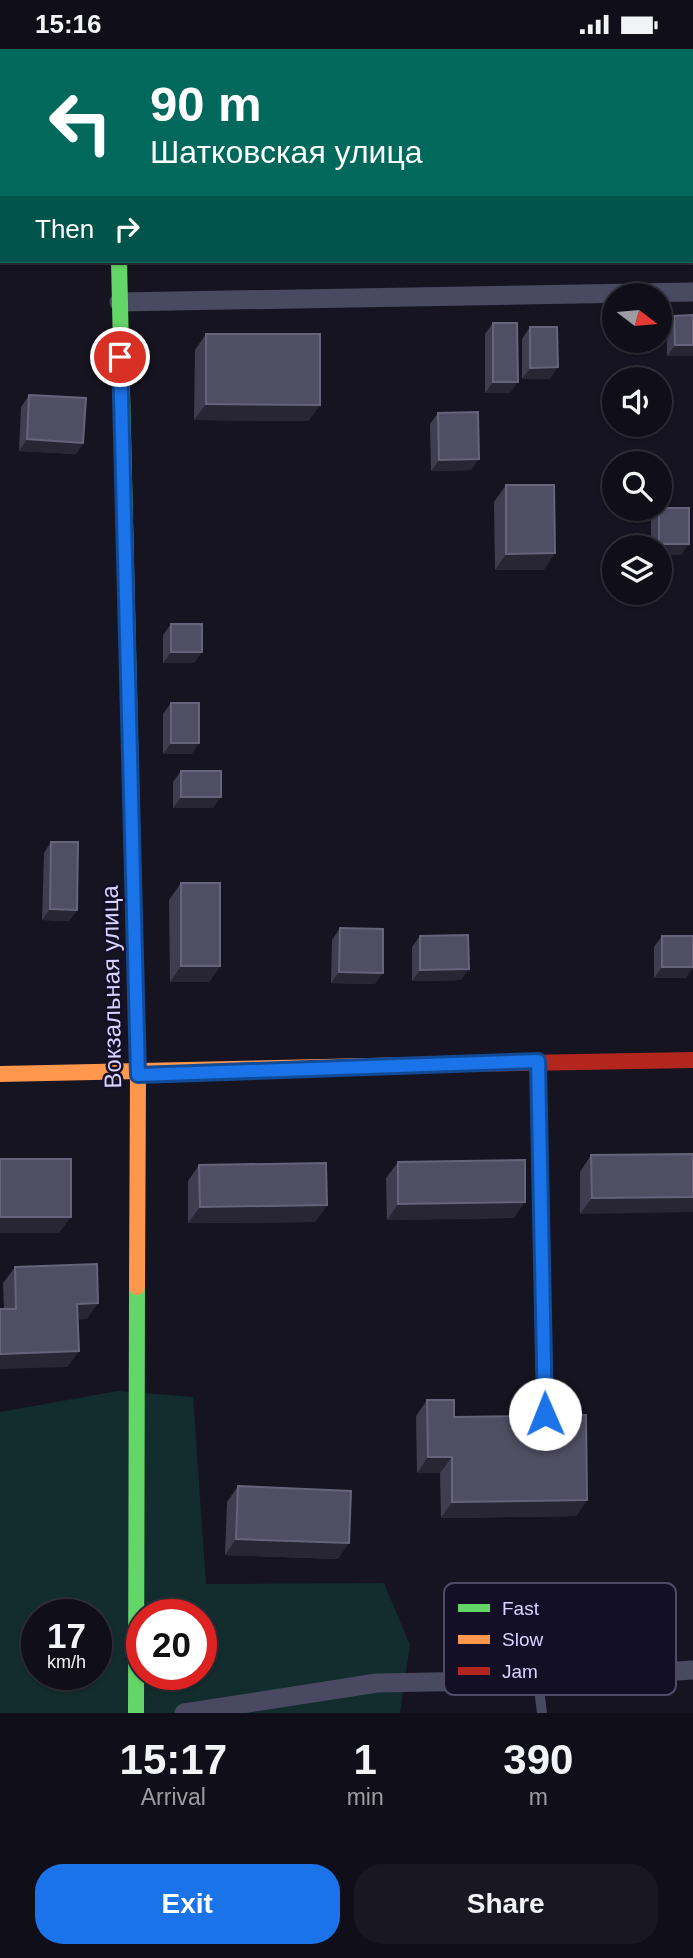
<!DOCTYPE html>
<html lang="en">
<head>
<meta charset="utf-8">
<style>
  body { margin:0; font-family:Helvetica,sans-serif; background:#191822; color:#f1f3f6; height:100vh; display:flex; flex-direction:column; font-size:26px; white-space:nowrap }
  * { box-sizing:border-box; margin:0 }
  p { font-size:23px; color:#9c9ca2 }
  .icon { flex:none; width:38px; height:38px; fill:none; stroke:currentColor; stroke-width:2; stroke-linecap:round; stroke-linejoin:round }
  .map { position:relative; height:1664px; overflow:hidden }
  .panel { display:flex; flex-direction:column; background:#100f19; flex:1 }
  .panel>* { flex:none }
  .hud { position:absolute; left:0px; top:0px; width:693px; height:214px; box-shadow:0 2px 5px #0004,0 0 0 2px #302f38; background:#00695c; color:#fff; overflow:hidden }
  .needle { width:46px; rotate:106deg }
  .controls { position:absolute; left:602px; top:234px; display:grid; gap:14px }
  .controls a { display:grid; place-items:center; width:70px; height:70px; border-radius:50%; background:#100f19; box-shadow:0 2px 5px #0004,0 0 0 2px #302f38; font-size:35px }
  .speed { position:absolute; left:21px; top:1550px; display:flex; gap:14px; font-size:35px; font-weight:700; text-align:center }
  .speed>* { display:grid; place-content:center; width:91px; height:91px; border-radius:50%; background:#100f19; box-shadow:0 2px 5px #0004,0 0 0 2px #302f38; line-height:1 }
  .speed small { font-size:18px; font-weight:400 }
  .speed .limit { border:10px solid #d22; background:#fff; color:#111 }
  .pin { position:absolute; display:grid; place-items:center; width:60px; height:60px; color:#fff; margin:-30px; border:4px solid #fff; border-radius:50%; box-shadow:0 2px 7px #0007 }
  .me { position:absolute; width:77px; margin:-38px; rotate:359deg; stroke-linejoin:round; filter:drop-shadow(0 0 5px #0008) }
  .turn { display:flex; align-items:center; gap:24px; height:147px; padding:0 35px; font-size:32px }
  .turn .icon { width:91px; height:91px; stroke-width:2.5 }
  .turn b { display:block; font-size:49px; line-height:60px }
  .then { display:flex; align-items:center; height:66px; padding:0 35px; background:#0003; gap:14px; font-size:26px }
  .eta { display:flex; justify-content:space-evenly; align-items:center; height:119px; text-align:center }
  .eta b { font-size:42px; font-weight:700; line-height:49px }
  .cta { display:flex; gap:14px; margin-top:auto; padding:14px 35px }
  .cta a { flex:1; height:80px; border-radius:28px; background:#1a73e8; color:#fff; font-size:28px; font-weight:700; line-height:80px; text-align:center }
  .cta a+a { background:#191822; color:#f1f3f6 }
  .status { display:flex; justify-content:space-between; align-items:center; height:49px; padding:0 35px; background:#100f19; direction:ltr }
  .status svg { height:19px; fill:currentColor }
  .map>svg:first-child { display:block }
  .green { fill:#132c2d; fill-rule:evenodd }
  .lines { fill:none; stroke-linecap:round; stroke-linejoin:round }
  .lane { stroke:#4a4962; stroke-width:10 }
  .street { stroke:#4a4962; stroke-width:19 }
  .fast { stroke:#63d668; stroke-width:16 }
  .slow { stroke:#ff974d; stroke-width:16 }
  .jam { stroke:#b3261e; stroke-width:16 }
  .wall { fill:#403d50 }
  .shaded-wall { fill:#282635 }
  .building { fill:#504e63; stroke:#66637b; stroke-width:2 }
  .route-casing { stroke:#114b97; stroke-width:18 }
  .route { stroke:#1a73e8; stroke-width:12 }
  .labels { text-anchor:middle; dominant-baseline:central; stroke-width:5; stroke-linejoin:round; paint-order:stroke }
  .street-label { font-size:24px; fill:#d9d4ff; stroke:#130f26 }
  .key { fill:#130f26; stroke:#4e4a67; stroke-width:2 }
  .key-label { font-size:19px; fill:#d9d4ff }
</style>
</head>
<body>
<div class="status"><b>15:16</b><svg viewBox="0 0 49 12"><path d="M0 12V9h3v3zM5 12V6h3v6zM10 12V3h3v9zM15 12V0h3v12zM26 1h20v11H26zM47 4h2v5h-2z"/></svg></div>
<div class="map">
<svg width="693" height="1664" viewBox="0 0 693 1664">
  <rect width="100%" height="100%" fill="#161421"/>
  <path class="green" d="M118 1342 193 1348 206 1535 384 1534 410 1596 400 1664H0V1363ZM37 1566H96V1626H37ZM142 1566H201V1626H142Z"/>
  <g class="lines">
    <g class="lane">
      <polyline points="538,1015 545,1365"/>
      <polyline points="538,1631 542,1664"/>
    </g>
    <g class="street">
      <polyline points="117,0 117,2"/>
      <polyline points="119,253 693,243"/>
      <polyline points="184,1664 377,1634 538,1631 693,1621"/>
    </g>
    <g class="fast">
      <polyline points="119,212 133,817"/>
      <polyline points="136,1664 137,1238"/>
    </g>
    <g class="slow">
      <polyline points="133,817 138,1026 137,1238"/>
      <polyline points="0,1025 460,1015"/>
    </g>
    <polyline class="jam" points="460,1015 693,1011"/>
  </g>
  <g class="wall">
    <polygon points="693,266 693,307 667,307 667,278 674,267"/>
    <polygon points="493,274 510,344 485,344 485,285"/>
    <polygon points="530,278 550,330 522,330 522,290"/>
    <polygon points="206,285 320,356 308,372 194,371 195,301"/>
    <polygon points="29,346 83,394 76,405 19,402 21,358"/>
    <polygon points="438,364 471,421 431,422 430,375"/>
    <polygon points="506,436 544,521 495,521 494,453"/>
    <polygon points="658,460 660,460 681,506 660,499 651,499 651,470"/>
    <polygon points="171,575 194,614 163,614 163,586"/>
    <polygon points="171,654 192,705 163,705 163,665"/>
    <polygon points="181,722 213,759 173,759 173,733"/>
    <polygon points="51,793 77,861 69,872 42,871 44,804"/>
    <polygon points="181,834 220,917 209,933 170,933 169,851"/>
    <polygon points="340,879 375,935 331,934 332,891"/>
    <polygon points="420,887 461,931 412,932 412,898"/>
    <polygon points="662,887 693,918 686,929 654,929 654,898"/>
    <polygon points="693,1105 580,1165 580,1123 591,1106"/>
    <polygon points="398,1113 514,1169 387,1171 386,1129"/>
    <polygon points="199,1116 327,1156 315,1173 188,1174 188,1132"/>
    <polygon points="15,1218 87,1270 77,1270 79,1302 67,1318 4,1260 3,1234"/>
    <polygon points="427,1351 454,1368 587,1451 576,1467 441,1469 440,1424 417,1424 416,1367"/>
    <polygon points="238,1437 338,1510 225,1506 227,1453"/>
  </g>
  <g class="shaded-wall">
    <polygon points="23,0 82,0 80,2 22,2"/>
    <rect x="0" y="169" width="2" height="20"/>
    <polygon points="675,296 693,296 693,307 667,307"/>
    <polygon points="558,318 550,330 522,330 530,319"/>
    <polygon points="493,333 518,333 510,344 485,344"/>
    <polygon points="206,355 320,356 308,372 194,371"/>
    <polygon points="27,390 83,394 76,405 19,402"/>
    <polygon points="479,410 471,421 431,422 439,411"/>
    <polygon points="659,495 689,495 681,506 660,506 660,499 656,499"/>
    <polygon points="555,504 544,521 495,521 506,505"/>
    <polygon points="171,603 202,603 194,614 163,614"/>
    <polygon points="171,694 199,694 192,705 163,705"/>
    <polygon points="181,748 221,748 213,759 173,759"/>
    <polygon points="50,860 77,861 69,872 42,871"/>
    <polygon points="181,917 220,917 209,933 170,933"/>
    <polygon points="662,918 693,918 693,919 686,929 654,929"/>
    <polygon points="469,920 461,931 412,932 420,921"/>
    <polygon points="339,923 383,924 375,935 331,934"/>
    <polygon points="693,1148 693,1163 580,1165 592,1149"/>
    <polygon points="525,1153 514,1169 387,1171 398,1155"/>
    <polygon points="327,1156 315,1173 188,1174 200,1158"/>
    <polygon points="0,1168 71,1168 59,1184 0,1184"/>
    <polygon points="98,1254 87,1270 66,1271 77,1255"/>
    <polygon points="79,1302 67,1318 0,1320 0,1305"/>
    <polygon points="428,1408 452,1408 440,1424 417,1424"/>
    <polygon points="587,1451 576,1467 441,1469 452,1453"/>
    <polygon points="236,1490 349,1494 338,1510 225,1506"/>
  </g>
  <g class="building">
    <rect x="207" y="0" width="99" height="2"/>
    <rect x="0" y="109" width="2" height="60"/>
    <rect x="691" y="149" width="2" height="29"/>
    <polygon points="693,266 693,296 675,296 674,267"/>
    <polygon points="493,274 517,274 518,333 493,333"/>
    <polygon points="530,278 557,278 558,318 530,319"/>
    <polygon points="206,285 320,285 320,356 206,355"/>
    <polygon points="29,346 86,349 83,394 27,390"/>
    <polygon points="478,363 479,410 439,411 438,364"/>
    <polygon points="506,436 554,436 555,504 506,505"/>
    <polygon points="660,459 689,459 689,495 659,495 659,460"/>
    <rect x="171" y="575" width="31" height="28"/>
    <rect x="171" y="654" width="28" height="40"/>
    <rect x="181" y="722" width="40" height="26"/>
    <polygon points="51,793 78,793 77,861 50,860"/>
    <rect x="181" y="834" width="39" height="83"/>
    <polygon points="340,879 383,880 383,924 339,923"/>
    <polygon points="468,886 469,920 420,921 420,887"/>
    <rect x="662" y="887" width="31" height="31"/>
    <polygon points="693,1105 693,1148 592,1149 591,1106"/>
    <rect x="0" y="1110" width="71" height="58"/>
    <polygon points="525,1111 525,1153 398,1155 398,1113"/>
    <polygon points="326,1114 327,1156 200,1158 199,1116"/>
    <polygon points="97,1215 98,1254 77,1255 79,1302 0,1305 0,1260 16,1260 15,1218"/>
    <polygon points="427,1351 454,1351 454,1368 586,1366 587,1451 452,1453 452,1408 428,1408"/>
    <polygon points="238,1437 351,1442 349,1494 236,1490"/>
  </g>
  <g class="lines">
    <g class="route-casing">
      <polyline id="route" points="120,308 138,1026 538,1012 545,1365"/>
    </g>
    <use href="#route" class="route"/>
  </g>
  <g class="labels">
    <g class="street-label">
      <text transform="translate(111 938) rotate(-91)">Вокзальная улица</text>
    </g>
  </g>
  <rect x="444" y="1534" width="232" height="112" rx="10" class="key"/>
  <rect x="458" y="1555" width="32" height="8" fill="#63d668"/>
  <rect x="458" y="1586" width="32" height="9" fill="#ff974d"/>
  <rect x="458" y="1618" width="32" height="8" fill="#b3261e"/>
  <g class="key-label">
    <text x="502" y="1566">Fast</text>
    <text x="502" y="1597">Slow</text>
    <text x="502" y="1629">Jam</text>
  </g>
</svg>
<div class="controls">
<a><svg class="needle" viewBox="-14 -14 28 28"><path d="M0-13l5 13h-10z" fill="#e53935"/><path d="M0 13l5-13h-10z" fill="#9c9ca2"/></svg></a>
<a><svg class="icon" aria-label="sound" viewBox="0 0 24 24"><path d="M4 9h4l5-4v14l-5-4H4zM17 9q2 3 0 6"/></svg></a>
<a><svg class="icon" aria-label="search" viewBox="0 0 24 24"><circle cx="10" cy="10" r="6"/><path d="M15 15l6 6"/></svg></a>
<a><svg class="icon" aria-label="layers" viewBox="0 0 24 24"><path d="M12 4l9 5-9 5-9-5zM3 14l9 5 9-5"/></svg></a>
</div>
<div class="speed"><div>17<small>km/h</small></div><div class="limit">20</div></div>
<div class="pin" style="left:120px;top:308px;background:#d93025"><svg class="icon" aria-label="arrive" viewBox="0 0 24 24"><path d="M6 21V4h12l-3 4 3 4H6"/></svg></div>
<svg class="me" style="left:545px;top:1365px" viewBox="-20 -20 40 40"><circle r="19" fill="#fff"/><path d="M0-13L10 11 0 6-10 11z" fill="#1a73e8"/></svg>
<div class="hud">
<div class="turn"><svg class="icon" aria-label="left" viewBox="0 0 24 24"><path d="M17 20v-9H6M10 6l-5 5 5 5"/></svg><div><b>90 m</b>Шатковская улица</div></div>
<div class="then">Then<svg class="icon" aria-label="right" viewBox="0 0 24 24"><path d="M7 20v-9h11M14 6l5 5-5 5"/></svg></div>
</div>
</div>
<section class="panel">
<div class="eta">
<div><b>15:17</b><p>Arrival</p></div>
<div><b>1</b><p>min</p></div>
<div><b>390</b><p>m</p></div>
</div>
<div class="cta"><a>Exit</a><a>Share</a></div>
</section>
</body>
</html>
